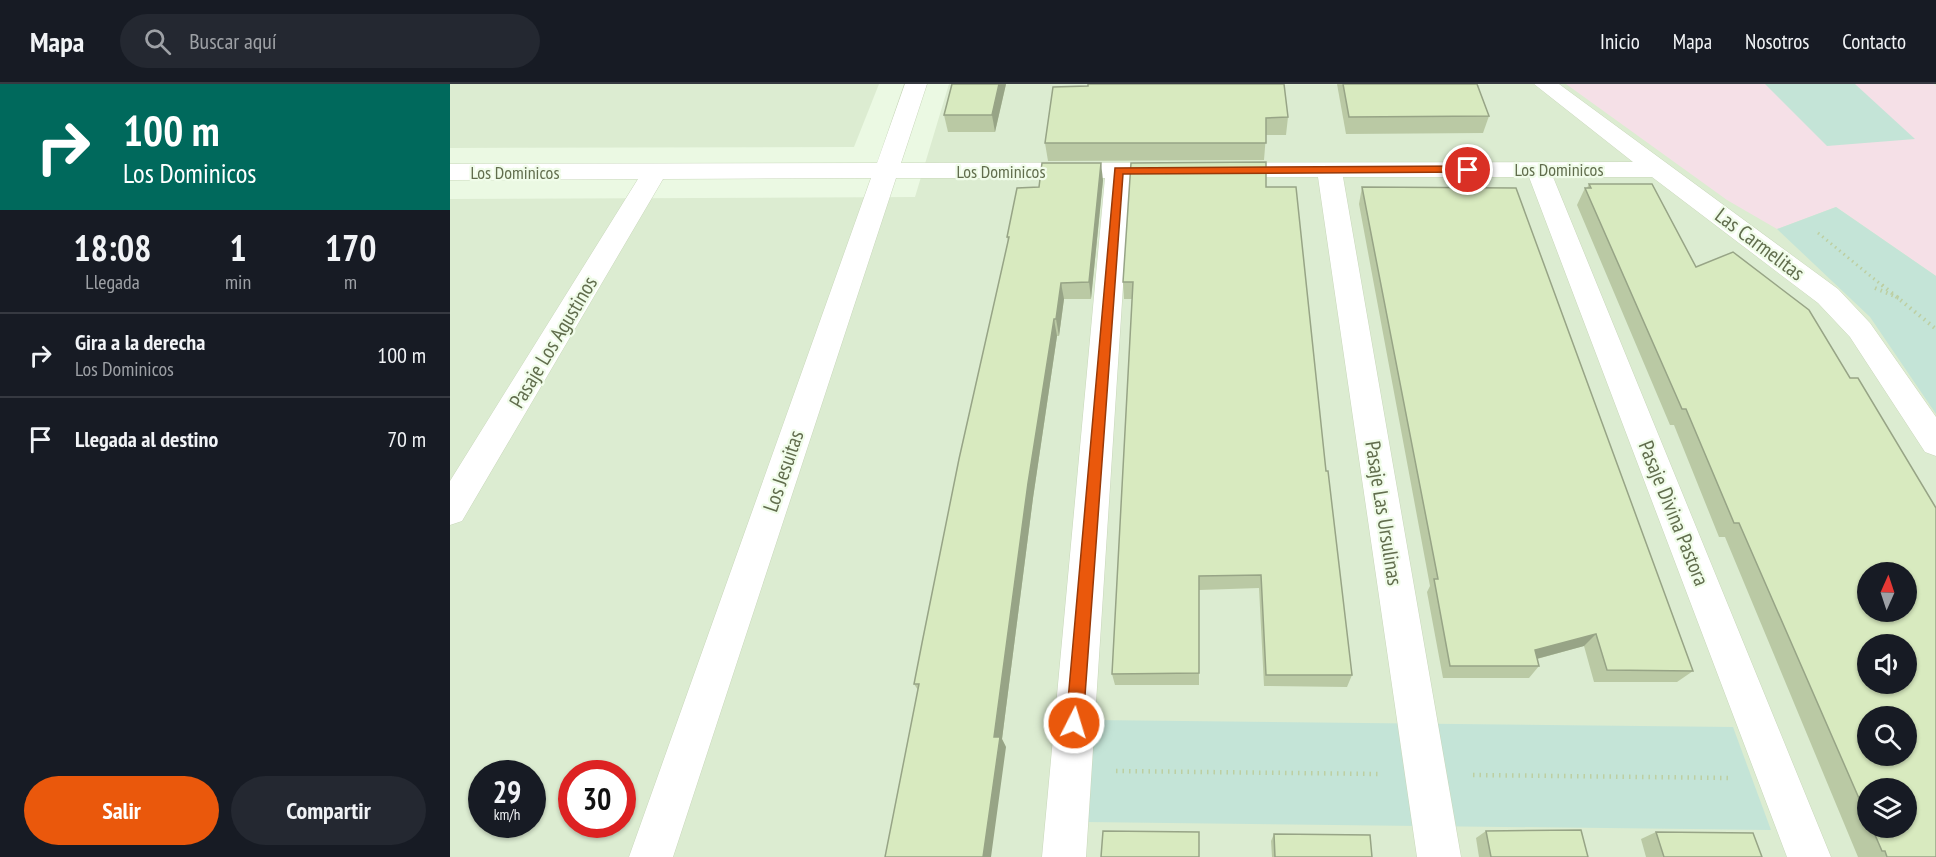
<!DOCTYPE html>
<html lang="es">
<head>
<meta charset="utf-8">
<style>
  body { margin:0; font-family:"PT Sans Narrow",sans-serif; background:#242831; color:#f1f3f6; height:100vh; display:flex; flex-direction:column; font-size:22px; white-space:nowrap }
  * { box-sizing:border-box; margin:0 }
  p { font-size:20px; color:#9ea1a6 }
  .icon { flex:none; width:33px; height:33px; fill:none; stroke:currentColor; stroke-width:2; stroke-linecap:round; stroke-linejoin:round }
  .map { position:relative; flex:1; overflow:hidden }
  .details { display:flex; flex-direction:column; background:#171b24; width:450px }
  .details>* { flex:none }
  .guide { background:#00695c; color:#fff; overflow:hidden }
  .needle { width:39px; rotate:3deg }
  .tools { position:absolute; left:1407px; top:478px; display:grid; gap:12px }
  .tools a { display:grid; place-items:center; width:60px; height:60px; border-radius:50%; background:#171b24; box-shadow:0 2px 4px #0004; font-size:30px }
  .speed { position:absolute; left:18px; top:676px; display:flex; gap:12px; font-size:30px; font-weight:700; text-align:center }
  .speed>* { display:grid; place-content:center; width:78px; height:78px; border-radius:50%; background:#171b24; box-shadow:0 2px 4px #0004; line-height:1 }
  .speed small { font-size:15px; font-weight:400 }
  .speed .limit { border:9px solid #d22; background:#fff; color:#111 }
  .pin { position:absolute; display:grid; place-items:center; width:51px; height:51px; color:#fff; margin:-26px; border:3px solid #fff; border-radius:50%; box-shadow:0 2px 6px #0007 }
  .me { position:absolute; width:66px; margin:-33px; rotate:5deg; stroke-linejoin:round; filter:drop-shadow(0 0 4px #0008) }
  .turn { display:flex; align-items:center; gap:21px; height:126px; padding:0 24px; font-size:27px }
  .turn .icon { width:78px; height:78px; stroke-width:2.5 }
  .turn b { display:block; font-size:42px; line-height:51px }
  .eta { display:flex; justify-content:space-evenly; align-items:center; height:102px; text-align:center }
  .eta b { font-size:36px; font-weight:700; line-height:42px }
  .cta { display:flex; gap:12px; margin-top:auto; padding:12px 24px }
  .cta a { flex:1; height:69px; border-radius:36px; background:#ea580c; color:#fff; font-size:24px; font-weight:700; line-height:69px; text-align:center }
  .cta a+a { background:#242831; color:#f1f3f6 }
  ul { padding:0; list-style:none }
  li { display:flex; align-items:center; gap:18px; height:84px; padding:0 24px; border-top:2px solid #363941 }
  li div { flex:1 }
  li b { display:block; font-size:22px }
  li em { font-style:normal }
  header { display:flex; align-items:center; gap:36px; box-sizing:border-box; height:84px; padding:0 30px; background:#171b24; border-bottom:2px solid #363941 }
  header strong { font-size:28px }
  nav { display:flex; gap:33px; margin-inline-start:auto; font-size:21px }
  .search { width:420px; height:54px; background:#242831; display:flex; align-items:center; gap:15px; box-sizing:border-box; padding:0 21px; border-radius:33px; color:#9ea1a6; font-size:22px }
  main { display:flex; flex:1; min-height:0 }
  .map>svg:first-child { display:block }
  .residential { fill:#dcecd1; fill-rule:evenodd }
  .education { fill:#f5e0e7 }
  .green { fill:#c4e4d7 }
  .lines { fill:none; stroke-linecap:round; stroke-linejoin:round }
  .minor-casing { stroke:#c9d7bb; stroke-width:1 }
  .path-far2 { stroke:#bdcfa2; stroke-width:3; stroke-dasharray:1.5 4; stroke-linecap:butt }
  .path-far1 { stroke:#bdcfa2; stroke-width:4; stroke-dasharray:1.5 4.5; stroke-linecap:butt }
  .path { stroke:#bdcfa2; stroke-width:4.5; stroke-dasharray:1.5 5; stroke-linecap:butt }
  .minor { fill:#fff; fill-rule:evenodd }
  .wall { fill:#bac9a4; fill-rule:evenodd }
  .shaded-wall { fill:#97a486 }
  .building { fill:#d8eabf; stroke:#97a486; stroke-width:1.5; fill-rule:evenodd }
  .route { fill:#ea580c; stroke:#983908; stroke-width:1.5 }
  .labels { text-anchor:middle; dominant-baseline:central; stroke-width:4.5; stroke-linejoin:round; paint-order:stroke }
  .far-street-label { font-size:18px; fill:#616d4d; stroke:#f0fce9 }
  .street-label { font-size:21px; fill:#616d4d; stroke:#f0fce9 }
</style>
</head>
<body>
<header>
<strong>Mapa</strong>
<div class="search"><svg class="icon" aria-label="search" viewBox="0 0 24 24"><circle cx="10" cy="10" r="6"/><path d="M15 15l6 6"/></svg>Buscar aquí</div>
<nav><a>Inicio</a><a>Mapa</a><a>Nosotros</a><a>Contacto</a></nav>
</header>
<main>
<section class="details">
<div class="guide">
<div class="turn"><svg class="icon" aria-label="right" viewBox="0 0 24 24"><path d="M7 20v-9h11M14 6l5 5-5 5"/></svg><div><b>100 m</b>Los Dominicos</div></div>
</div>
<div class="eta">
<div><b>18:08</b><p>Llegada</p></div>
<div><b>1</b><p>min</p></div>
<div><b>170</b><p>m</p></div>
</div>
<ul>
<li><svg class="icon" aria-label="right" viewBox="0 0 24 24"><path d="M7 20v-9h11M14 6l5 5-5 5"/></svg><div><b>Gira a la derecha</b><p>Los Dominicos</p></div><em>100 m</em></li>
<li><svg class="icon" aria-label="arrive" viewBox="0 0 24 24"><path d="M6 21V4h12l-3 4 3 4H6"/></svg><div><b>Llegada al destino</b></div><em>70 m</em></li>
</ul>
<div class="cta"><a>Salir</a><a>Compartir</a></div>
</section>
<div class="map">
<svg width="1486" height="773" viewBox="0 0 1486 773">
  <rect width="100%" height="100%" fill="#ebf9e3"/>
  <g class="residential">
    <polygon points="0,0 429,0 404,63 0,64"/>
    <path d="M499 0H1486V773H0V115L465 113ZM1418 489H1456V528H1418ZM1418 561H1456V600H1418ZM1418 633H1456V672H1418ZM32 690H82V741H32ZM122 690H172V741H122ZM1418 705H1456V744H1418Z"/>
  </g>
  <polygon class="education" points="1116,0 1484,0 1486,2 1486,192 1386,123 1327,145 1277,116"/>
  <g class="green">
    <polygon points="1315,0 1405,0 1465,55 1377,62"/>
    <polygon points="1386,123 1486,192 1486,330 1420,233 1327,145"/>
    <polygon points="643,636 1283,643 1321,746 635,738"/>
  </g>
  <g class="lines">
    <g class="minor-casing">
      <polygon id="minor" points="455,0 477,0 451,79 1183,78 1084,0 1109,0 1388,205 1420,239 1486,333 1486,372 1475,368 1400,253 1368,219 1202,93 1103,93 1381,773 1337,773 1079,93 893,93 1011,773 967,773 868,93 680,94 636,773 592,773 655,94 446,94 223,773 179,773 421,94 213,95 12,437 0,441 0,397 188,95 0,96 0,80 427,79"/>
    </g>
    <polyline class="path-far2" points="1368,149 1434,203"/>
    <g class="path-far1">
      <polyline points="1432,201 1486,245"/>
      <polyline points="1425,204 1449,214"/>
    </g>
    <g class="path">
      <polyline points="666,687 929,690"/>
      <polyline points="1023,691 1280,694"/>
    </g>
    <use href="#minor" class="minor"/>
  </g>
  <g class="wall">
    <polygon points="502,0 556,0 545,48 498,48 494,31"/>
    <polygon points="887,0 1027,0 1039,32 1033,49 896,50"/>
    <polygon points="603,3 838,33 836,51 816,51 814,76 598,77 595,59"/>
    <polygon points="653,96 641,215 614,215 609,252 607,252 583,414 552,655 556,663 468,606 464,600 558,157 557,153 589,103"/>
    <path d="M1139 100 1486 773H1408L1275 453H1269L1224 341H1220L1127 121 1135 104H1137ZM1418 705 1456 744H1418Z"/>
    <polygon points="816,103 876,387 902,591 897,603 814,602 809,504 749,506 749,601 665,601 662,590 682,215 674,215 673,198"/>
    <polygon points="912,103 1243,587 1227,598 1144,598 1134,562 1087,575 1089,582 1079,594 993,594 977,508 980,502 909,120"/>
    <polygon points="1036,747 1138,773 1029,773 1026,754"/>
    <polygon points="1206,748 1312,773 1196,773 1191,755"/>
    <polygon points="824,750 922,773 822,773 821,757"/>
  </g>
  <g class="shaded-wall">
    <polygon points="549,0 556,0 545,48 542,31"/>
    <polygon points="651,79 653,96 641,215 639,198"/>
    <polygon points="611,199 614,215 609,252 606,235"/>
    <polygon points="604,235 607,252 583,414 552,655 556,663 541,773 533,773 544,653 578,399"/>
    <polygon points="1146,550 1134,562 1075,578 1085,566"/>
  </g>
  <g class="building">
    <polygon points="502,0 549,0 542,31 494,31"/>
    <polygon points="638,0 834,0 838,33 816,34 816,59 595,59 603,3 638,2"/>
    <polygon points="893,0 1027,0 1039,32 899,33"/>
    <polygon points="816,78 816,103 846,103 876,387 878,387 902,591 816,591 811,491 749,492 749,589 662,590 683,198 673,198 681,79"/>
    <polygon points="592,79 651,79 639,198 611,199 606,235 604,235 578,399 544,653 550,653 533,773 435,773 469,600 464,600 472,559 509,375 559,153 557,153 567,104 589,103"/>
    <path d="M1139 100H1202L1246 183 1283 168 1359 226 1400 294H1408L1486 424V773H1437L1435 767H1432L1422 744H1456V705H1418V735L1289 439H1284L1236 325H1232L1135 104H1141ZM1418 489H1456V528H1418ZM1418 561H1456V600H1418ZM1418 633H1456V672H1418Z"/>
    <polygon points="912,103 1066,104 1243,587 1157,586 1146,550 1085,566 1089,582 1000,582 984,495 988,495"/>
    <polygon points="1131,746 1138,773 1041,773 1036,747"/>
    <polygon points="653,747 749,748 749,773 651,773"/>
    <polygon points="1206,748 1303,749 1312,773 1214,773"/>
    <polygon points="824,750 920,751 922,773 825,773"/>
  </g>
  <polygon class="route" points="1018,82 1022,83 1022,88 673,90 633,639 630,645 624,647 619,645 616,639 665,84"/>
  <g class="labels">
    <g class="far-street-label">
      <text x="1109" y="85">Los Dominicos</text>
      <text x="551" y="87">Los Dominicos</text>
      <text x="65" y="88">Los Dominicos</text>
    </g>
    <g class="street-label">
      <text transform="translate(1310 160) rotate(37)">Las Carmelitas</text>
      <text transform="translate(103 258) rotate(-59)">Pasaje Los Agustinos</text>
      <text transform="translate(333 387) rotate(-71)">Los Jesuitas</text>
      <text transform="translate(934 429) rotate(81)">Pasaje Las Ursulinas</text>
      <text transform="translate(1224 429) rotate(68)">Pasaje Divina Pastora</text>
    </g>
  </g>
</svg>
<div class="tools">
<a><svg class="needle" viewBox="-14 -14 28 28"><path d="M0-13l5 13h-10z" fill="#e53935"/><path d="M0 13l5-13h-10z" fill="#9ea1a6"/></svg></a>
<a><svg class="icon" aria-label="sound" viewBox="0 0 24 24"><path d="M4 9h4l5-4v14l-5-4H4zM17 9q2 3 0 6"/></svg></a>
<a><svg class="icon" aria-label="search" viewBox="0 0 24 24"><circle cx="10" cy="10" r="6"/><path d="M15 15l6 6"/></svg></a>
<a><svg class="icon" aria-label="layers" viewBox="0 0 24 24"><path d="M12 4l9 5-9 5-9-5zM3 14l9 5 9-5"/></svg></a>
</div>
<div class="speed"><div>29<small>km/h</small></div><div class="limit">30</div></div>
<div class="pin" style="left:1018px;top:86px;background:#d93025"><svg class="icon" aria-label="arrive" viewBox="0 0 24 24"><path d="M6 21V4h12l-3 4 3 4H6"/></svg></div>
<svg class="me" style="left:624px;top:639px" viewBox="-20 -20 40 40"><circle r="17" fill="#ea580c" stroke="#fff" stroke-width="3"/><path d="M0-11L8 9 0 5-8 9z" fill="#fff"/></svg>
</div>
</main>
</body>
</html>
